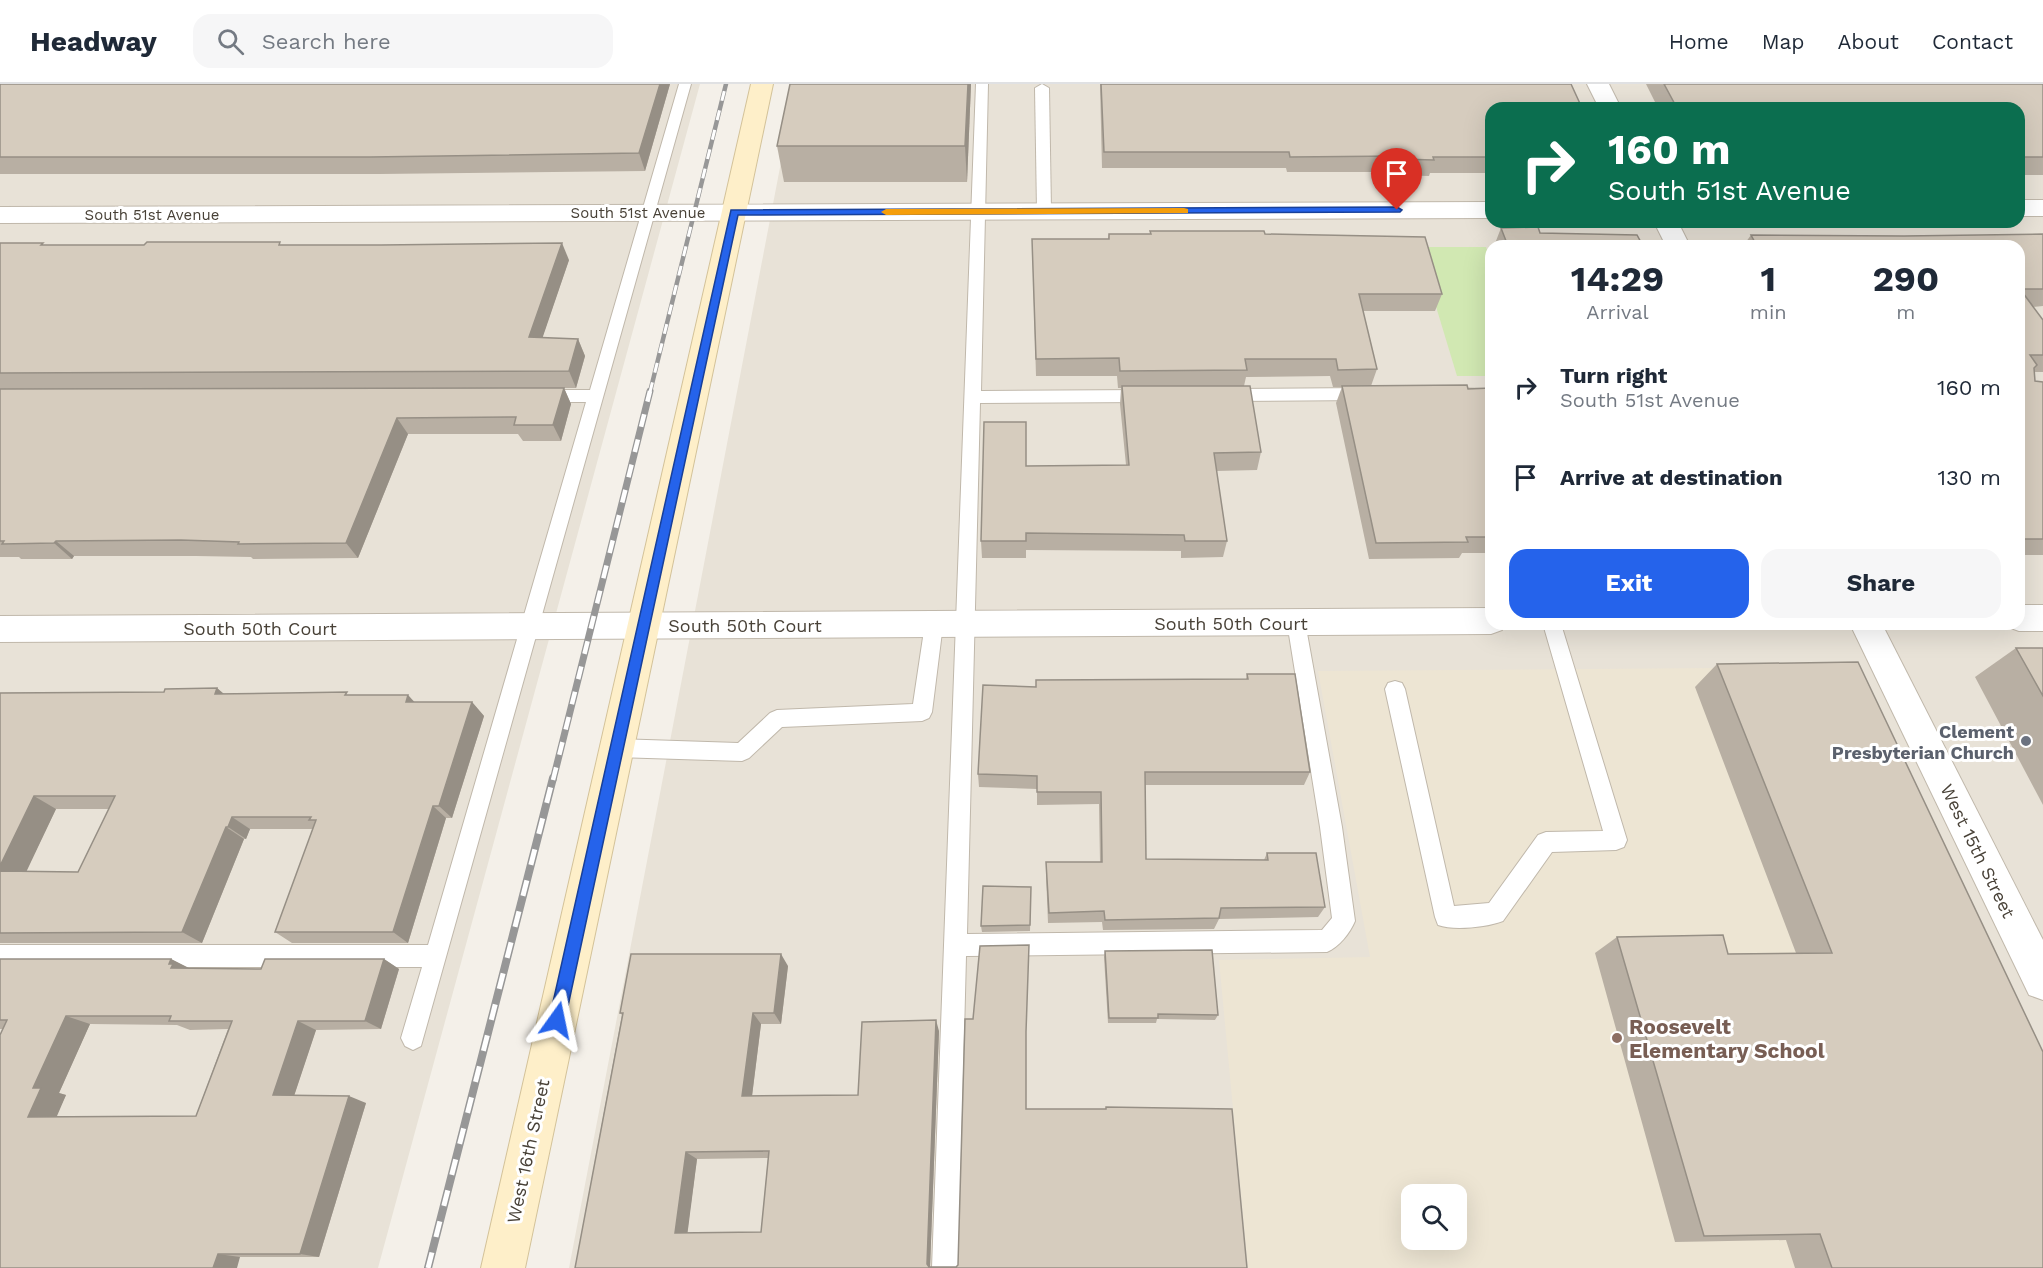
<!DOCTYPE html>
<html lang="en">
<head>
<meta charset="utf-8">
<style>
  body { margin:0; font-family:"Work Sans",sans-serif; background:#f6f6f7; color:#1f2937; height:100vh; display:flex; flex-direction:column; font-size:22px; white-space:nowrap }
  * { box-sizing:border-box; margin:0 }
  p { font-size:20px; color:#747a83 }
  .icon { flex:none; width:33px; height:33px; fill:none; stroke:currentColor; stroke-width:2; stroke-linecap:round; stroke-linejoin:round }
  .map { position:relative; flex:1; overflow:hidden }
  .panel { position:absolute; left:1485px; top:156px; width:540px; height:390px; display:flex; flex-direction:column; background:#fff; border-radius:18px; box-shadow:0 6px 24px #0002 }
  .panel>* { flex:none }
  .banner { position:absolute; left:1485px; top:18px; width:540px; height:126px; border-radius:18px; box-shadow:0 6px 24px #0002; background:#0b6e4f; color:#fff; overflow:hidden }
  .fabs { position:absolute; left:1401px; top:1100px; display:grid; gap:12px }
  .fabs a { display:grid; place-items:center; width:66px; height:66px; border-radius:12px; background:#fff; box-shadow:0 6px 24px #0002; font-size:30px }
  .pin { position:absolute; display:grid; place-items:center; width:51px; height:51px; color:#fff; margin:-62px -26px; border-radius:50% 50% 50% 0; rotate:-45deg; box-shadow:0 0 6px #0007 }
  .pin .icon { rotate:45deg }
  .me { position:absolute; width:66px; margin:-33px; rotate:12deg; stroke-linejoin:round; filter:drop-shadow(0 0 4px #0008) }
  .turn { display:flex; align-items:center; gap:21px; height:126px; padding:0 24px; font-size:27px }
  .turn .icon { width:78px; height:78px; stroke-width:2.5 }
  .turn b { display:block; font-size:42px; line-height:51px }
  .eta { display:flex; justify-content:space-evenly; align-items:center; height:102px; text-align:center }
  .eta b { font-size:36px; font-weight:700; line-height:42px }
  .action { display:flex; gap:12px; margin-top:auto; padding:12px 24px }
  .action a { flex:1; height:69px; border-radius:18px; background:#2563eb; color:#fff; font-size:24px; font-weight:700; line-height:69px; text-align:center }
  .action a+a { background:#f6f6f7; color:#1f2937 }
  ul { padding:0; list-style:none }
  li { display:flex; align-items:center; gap:18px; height:90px; padding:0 24px }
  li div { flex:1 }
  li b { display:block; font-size:22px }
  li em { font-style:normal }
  header { display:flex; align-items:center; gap:36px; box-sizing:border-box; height:84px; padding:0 30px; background:#fff; border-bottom:2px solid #e0e1e3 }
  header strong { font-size:28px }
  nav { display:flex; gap:33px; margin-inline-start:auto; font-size:21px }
  .search { width:420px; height:54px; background:#f6f6f7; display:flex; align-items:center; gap:15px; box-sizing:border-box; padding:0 21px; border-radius:18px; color:#747a83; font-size:22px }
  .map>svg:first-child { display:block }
  .residential { fill:#e8e2d7; fill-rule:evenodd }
  .education { fill:#ede5d3; fill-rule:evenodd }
  .green { fill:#d1e8b2 }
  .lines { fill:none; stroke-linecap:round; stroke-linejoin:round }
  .lane-casing { stroke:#c0b8ab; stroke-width:2 }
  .street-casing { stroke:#c0b8ab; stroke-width:2 }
  .secondary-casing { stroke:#d3c299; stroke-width:2 }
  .lane { fill:#fff; fill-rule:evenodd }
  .street { fill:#fff; fill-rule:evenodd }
  .secondary { fill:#feefc9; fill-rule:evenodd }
  .rail-far2-casing { stroke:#979797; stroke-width:4.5 }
  .rail-far1-casing { stroke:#979797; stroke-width:7 }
  .rail-casing { stroke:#979797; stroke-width:8 }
  .rail-far2 { stroke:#fff; stroke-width:3; stroke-dasharray:10; stroke-linecap:butt }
  .rail-far1 { stroke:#fff; stroke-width:4.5; stroke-dasharray:13; stroke-linecap:butt }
  .rail { stroke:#fff; stroke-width:5; stroke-dasharray:16; stroke-linecap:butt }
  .wall { fill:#b8afa3; fill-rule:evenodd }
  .shaded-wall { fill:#968f85 }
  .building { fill:#d6ccbe; stroke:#968f85; stroke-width:1.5; fill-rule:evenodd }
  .route { fill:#2563eb; stroke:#184099; stroke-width:1.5 }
  .slow { fill:#f59e0b }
  .worship-dot { fill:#6b7280; stroke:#fff; stroke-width:2 }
  .education-dot { fill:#8d6e63; stroke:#fff; stroke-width:2 }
  .labels { text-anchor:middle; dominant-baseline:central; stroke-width:6; stroke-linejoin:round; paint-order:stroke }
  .far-street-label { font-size:15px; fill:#484137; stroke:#fff }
  .street-label { font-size:18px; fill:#484137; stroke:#fff }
  .worship-label { font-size:18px; font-weight:bold; fill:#5b616d; stroke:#fff; text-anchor:end }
  .near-education-label { font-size:21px; font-weight:bold; fill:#785e54; stroke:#fff; text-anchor:start }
</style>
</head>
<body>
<header>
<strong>Headway</strong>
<div class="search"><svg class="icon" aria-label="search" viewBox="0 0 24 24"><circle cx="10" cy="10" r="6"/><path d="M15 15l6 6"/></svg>Search here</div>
<nav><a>Home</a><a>Map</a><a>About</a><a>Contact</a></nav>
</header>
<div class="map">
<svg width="2043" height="1184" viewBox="0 0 2043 1184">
  <rect width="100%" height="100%" fill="#f4f0e9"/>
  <g class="residential">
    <polygon points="0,0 700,0 378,1184 0,1184"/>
    <path d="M796 0H2043V1184H569ZM1491 24H2019V138H1491ZM1491 162H2019V540H1491ZM1412 1110H1456V1155H1412Z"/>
  </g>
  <path class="education" d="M1832 583 2043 1184H1248L1219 876 1370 873 1318 587ZM1412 1110H1456V1155H1412Z"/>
  <polygon class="green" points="1418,163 1486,163 1491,178 1491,292 1457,292"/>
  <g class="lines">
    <g class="lane-casing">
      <g id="lane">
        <polygon points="679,0 691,0 421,962 413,966 405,962 401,954 422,883 0,883 0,861 428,861 586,318 542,318 536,316 534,312 536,308 542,306 590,306"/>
        <path d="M976 0H988L981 307 1146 306 1152 308 1154 312 1152 316 1146 318 980 319 967 850 1322 846 1332 834 1320 743 1287 538 1289 533 1296 530 1303 533 1305 538 1342 743 1355 837C1350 849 1339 863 1327 868L966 872 958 1184H932Z"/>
        <polygon points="1042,0 1049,4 1051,127 1044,131 1037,127 1035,4"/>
        <polygon points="1365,304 1371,306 1373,310 1371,314 1365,316 1227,317 1221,315 1219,311 1221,307 1227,305"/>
        <polygon points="934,532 941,534 943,540 932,628 929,634 922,637 782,643 749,674 742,677 616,673 609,670 606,664 609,658 616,655 738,659 770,629 777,626 913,620 925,540 927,534"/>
        <path d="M1543 540H1561L1627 756 1624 763 1616 766 1552 768 1503 837C1487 843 1454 847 1438 841L1435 833 1385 605 1388 599 1395 597 1402 599 1405 605 1454 822 1489 819 1538 751 1546 748 1603 747Z"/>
      </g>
    </g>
    <g class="street-casing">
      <g id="street">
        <polygon points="1587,0 1609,0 1621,24 1599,24"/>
        <rect x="2019" y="116" width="24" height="16"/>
        <polygon points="1491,118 1491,134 0,139 0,123"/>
        <polygon points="1654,138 1678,138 1690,162 1666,162"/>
        <polygon points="2019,521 2043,521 2043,547 2019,547 2008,543 2006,540 2019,540"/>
        <polygon points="1491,524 1491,540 1505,540 1502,546 1491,550 0,558 0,532"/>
        <polygon points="1850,540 1882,540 2043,856 2043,916 2029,911"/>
      </g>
    </g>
    <g class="secondary-casing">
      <polygon id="secondary" points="751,0 773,0 525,1184 481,1184"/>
    </g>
    <use href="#lane" class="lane"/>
    <use href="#street" class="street"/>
    <use href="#secondary" class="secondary"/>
    <g class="rail-far2-casing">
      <polyline id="rail-far2" points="650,308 726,0"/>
    </g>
    <g class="rail-far1-casing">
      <polyline id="rail-far1" points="553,696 650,307"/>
    </g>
    <g class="rail-casing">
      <polyline id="rail" points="428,1184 553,694"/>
    </g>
    <use href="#rail-far2" class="rail-far2"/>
    <use href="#rail-far1" class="rail-far1"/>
    <use href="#rail" class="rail"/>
  </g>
  <g class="wall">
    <polygon points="0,0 670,0 645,87 380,90 0,90"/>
    <polygon points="790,0 971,0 967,98 784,98 777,62"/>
    <polygon points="1100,0 1571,0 1491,24 1491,89 1430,89 1429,92 1394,91 1393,88 1287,88 1286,84 1102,84"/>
    <polygon points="1646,0 2043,0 2043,91 2019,91 2019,24 1658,24"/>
    <polygon points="1501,144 1540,149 1643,162 1494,162"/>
    <polygon points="1150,147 1265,150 1442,210 1435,227 1363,227 1377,285 1371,302 1491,304 1491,469 1462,469 1459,474 1369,475 1336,319 1342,303 1333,303 1330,292 1246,293 1244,302 1261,368 1257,386 1216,387 1227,457 1223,473 1181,474 1181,467 1026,466 1026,474 982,474 981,457 1026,382 1126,381 1120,320 1121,304 1118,304 1117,292 1036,292 1032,155 1108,155 1109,150 1150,150"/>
    <polygon points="2043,150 2043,222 2033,223 2043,271 2043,288 2035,288 2035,297 2043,298 2043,471 2019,471 2019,162 1743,162 1751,151 1904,152"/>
    <polygon points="0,159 45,161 282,161 569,176 542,254 578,255 585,272 576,304 564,304 571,320 561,357 523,357 518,350 408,350 358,474 253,475 251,473 196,472 74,472 72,475 21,475 19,473 0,473"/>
    <polygon points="2016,564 2043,564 2043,721 1975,593"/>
    <polygon points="1717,580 2043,1184 1795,1184 1786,1156 1675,1158 1595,869 1617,853 1728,870 1796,869 1695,603"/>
    <polygon points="1247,590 1310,688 1304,701 1145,701 1146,775 1264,776 1267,769 1325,823 1318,833 1219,835 1214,845 1103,846 1102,838 1048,839 1046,790 1046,778 1100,778 1099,720 1037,721 1037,705 979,703 978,690 1246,595"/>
    <path d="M217 604 224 610 350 611 414 618H472L484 632 452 734H446L408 859H292L275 848 313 745H250L246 755H244L202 859H0V609L164 608ZM56 725H109L78 788 26 787Z"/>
    <polygon points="1031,803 1030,847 982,848 981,842"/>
    <polygon points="1105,867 1218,931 1215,936 1157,935 1156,939 1108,939 1104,873"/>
    <path d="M0 875H171L190 885H261L384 875 399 885 381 945 316 946 294 1012 366 1019 319 1173H240L0 1184 3 945H0ZM90 940 177 941 190 946 228 945 196 1032H56L66 1011 59 1009Z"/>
    <path d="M788 882 781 940H761L752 1012 858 1011 939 947 930 1183H956L958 1181 1026 955V1025H1106V1023L1247 1184H575L622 931 620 929ZM768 1074 761 1148 687 1149 697 1075Z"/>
  </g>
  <g class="shaded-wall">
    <polygon points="660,0 670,0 645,87 639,69"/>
    <polygon points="968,0 971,0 967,98 965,62"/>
    <polygon points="562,159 569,176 537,270 529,253"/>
    <polygon points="578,255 585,272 576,304 569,287"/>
    <polygon points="564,304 571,320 561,357 553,341"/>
    <polygon points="397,334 408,350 358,474 346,459"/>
    <polygon points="56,457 74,472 72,475 54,459"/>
    <polygon points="217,604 234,619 215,610"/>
    <polygon points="408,611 421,625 406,618"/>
    <polygon points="472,618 484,632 452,734 439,722"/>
    <polygon points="34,712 56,725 21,799 0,789 0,782"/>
    <polygon points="433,722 446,734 408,859 393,848"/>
    <polygon points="232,733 250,745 246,755 228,743"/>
    <polygon points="226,743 244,755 202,859 182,848"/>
    <polygon points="781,870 788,882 781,940 774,929"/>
    <polygon points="171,875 191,885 171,884 169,880"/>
    <polygon points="384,875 399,885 381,945 365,937"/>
    <polygon points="753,929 761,940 751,1020 742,1012"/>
    <polygon points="66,932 90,940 59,1009 66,1011 54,1039 28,1033 33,1004"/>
    <polygon points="936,936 939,947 930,1184 927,1180"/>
    <polygon points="298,937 316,946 292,1018 273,1011"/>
    <polygon points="349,1012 366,1019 319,1173 300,1170"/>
    <polygon points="686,1068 697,1075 687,1153 675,1149"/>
    <polygon points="218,1170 240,1173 237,1184 213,1184"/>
  </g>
  <g class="building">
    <polygon points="0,0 660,0 639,69 370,73 0,73"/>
    <polygon points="790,0 968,0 965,62 777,62"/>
    <polygon points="1101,0 1571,0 1582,24 1491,24 1491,73 1433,73 1434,76 1398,75 1398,72 1290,73 1289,68 1104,68"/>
    <polygon points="1664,0 2043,0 2043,73 2019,73 2019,24 1677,24"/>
    <polygon points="1538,143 1540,149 1637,151 1643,162 1508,162 1501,144"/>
    <polygon points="1150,147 1264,147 1265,150 1425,153 1442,210 1359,210 1377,285 1338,286 1336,275 1245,275 1247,286 1120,287 1119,274 1036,275 1032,155 1109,155 1109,150 1151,150"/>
    <polygon points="2043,150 2043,205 2020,205 2043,236 2043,271 2030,271 2037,281 2034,284 2035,297 2043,298 2043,455 2019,455 2019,162 1757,162 1751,151 1904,152"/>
    <polygon points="147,158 280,158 279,161 381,161 562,159 529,253 578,255 569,287 0,289 0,159 43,159 41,161 144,161"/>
    <polygon points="1467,301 1468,305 1491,304 1491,364 1489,364 1491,370 1491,453 1466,453 1468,458 1376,459 1342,302"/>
    <polygon points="1122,302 1250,302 1261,368 1214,369 1227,457 1185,457 1184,451 1026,449 1026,457 981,457 984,338 1026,338 1026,382 1129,381"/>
    <polygon points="564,304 553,341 514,341 516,333 397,334 346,459 238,460 239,458 181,456 56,457 54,459 2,460 4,457 0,457 0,305"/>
    <polygon points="2016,564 2043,564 2043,612"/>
    <polygon points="1858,578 2043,968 2043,1184 1832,1184 1820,1150 1704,1152 1617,853 1723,851 1728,870 1832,869 1717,580"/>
    <polygon points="1247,590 1295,590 1310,688 1145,688 1146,775 1268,776 1267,769 1316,769 1325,823 1221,824 1219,834 1105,836 1104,827 1049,829 1046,778 1102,778 1101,708 1037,708 1037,692 978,690 983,601 1036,603 1036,596 1248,595"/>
    <polygon points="217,604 215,610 347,608 345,611 408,611 406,618 472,618 439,722 433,722 393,848 275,848 316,736 309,736 311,733 232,733 228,743 226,743 182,848 0,849 0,787 78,788 115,712 34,712 0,782 0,609 164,608 165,605"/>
    <polygon points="983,802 1031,803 1030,841 981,842"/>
    <path d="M1029 861 1026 948V1025H1106V1023L1232 1025 1247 1184H575L623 929H620L631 870H781L774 929H753L742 1012 858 1011 862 938 936 936 927 1180 929 1183H956L958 1181 965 935H973L980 862ZM769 1067 761 1148 675 1149 686 1068Z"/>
    <polygon points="1212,866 1218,931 1158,930 1158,934 1109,934 1105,867"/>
    <path d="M0 875H171L169 880H173L171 884 261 885 265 875H384L365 937H298L273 1011 349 1012 300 1170H218L213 1184H0V951L7 936H0ZM66 932H171L169 937H232L196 1032 28 1033 41 1004H33Z"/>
  </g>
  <polygon class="route" points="1397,123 1402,126 1400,128 738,131 565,936 563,941 557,944 551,941 549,936 731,126"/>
  <polygon class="slow" points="1184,124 1188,125 1188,129 886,131 881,128 886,125"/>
  <circle class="worship-dot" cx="2026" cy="657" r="6"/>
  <circle class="education-dot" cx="1617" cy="954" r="6"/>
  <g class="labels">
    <g class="far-street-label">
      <text x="638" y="129">South 51st Avenue</text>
      <text x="152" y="131">South 51st Avenue</text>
    </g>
    <g class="street-label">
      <text x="1231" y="539">South 50th Court</text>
      <text x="745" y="541">South 50th Court</text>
      <text x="260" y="544">South 50th Court</text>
      <text transform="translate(1978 767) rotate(64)">West 15th Street</text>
      <text transform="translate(528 1067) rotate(-78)">West 16th Street</text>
    </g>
    <g class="worship-label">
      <text x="2014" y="647">Clement<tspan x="2014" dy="21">Presbyterian Church</tspan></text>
    </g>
    <g class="near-education-label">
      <text x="1629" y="942">Roosevelt<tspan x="1629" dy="24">Elementary School</tspan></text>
    </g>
  </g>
</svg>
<div class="fabs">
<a><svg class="icon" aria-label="search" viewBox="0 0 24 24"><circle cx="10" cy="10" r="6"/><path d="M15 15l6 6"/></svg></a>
</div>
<div class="pin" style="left:1397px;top:126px;background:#d93025"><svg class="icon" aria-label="arrive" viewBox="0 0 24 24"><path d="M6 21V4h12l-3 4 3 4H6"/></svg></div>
<svg class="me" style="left:557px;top:936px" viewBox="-20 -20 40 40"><path d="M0-17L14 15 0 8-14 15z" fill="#2563eb" stroke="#fff" stroke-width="4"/></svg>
<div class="banner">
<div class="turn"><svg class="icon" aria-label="right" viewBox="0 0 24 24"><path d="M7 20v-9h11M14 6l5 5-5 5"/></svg><div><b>160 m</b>South 51st Avenue</div></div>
</div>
<section class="panel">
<div class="eta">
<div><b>14:29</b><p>Arrival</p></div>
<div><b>1</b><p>min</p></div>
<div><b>290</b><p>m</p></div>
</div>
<ul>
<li><svg class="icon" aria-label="right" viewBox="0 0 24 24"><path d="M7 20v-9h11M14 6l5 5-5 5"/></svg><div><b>Turn right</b><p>South 51st Avenue</p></div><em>160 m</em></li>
<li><svg class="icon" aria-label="arrive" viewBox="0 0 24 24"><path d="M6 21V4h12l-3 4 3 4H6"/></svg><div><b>Arrive at destination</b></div><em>130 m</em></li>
</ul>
<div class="action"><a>Exit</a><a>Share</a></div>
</section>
</div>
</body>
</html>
